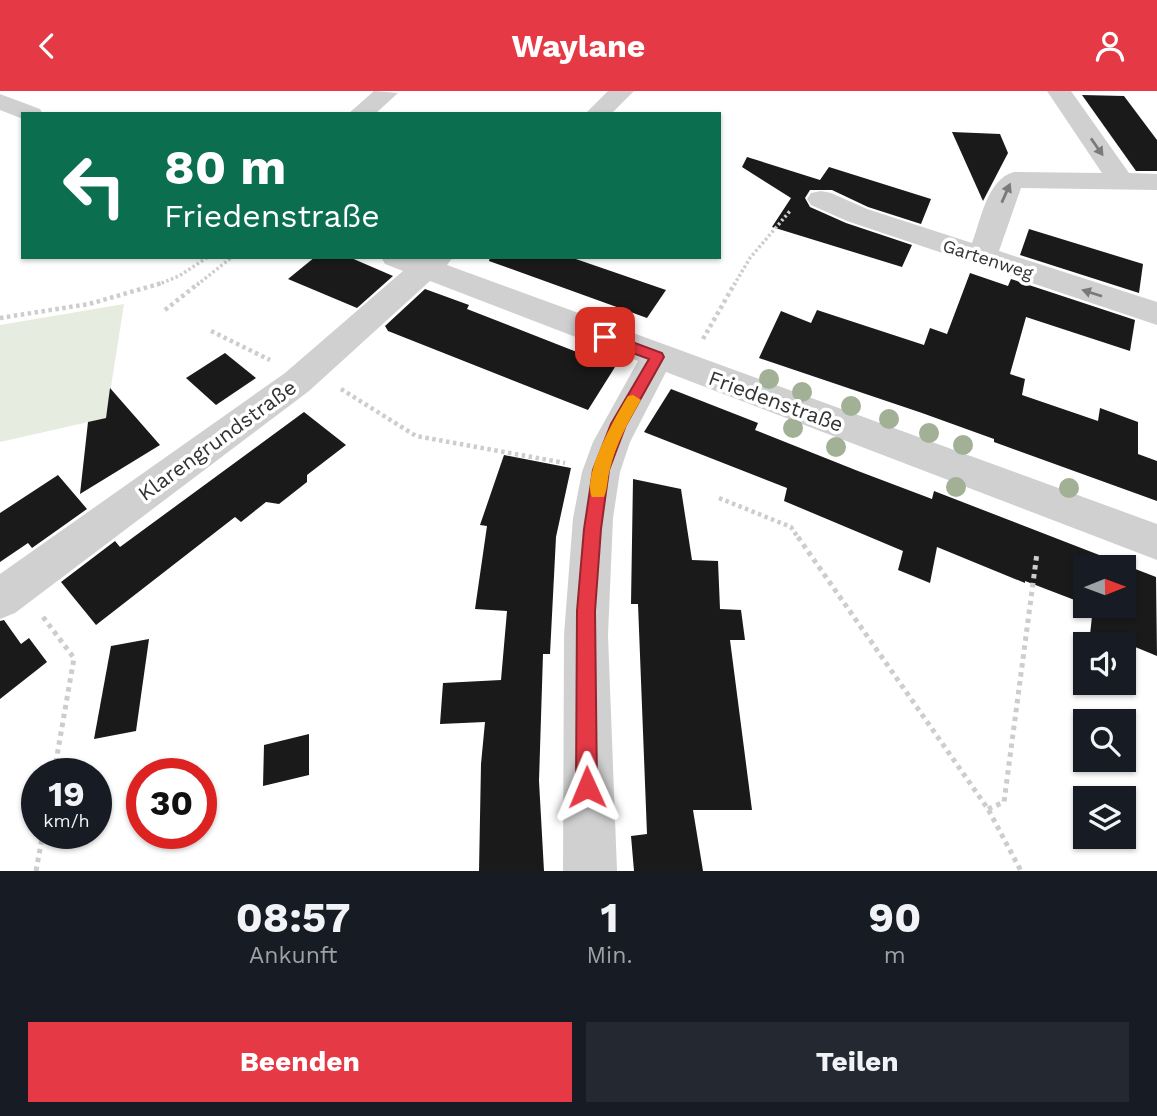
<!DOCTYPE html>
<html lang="de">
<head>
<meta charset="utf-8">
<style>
  body { margin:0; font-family:"Work Sans",sans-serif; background:#242831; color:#f1f3f6; height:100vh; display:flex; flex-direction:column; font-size:26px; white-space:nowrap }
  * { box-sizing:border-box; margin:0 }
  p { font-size:23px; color:#9ea1a6 }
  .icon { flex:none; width:38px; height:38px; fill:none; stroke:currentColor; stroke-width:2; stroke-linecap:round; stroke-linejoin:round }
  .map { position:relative; height:780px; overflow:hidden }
  .sheet { display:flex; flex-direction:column; background:#171b24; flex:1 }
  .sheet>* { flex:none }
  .hud { position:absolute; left:21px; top:21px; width:700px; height:147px; border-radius:0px; box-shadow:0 2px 5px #0004; background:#0b6e4f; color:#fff; overflow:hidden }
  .needle { width:46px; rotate:89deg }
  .tools { position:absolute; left:1073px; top:464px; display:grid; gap:14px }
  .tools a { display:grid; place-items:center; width:63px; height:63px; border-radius:0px; background:#171b24; box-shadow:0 2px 5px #0004; font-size:35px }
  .speed { position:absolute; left:21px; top:667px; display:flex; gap:14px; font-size:35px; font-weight:700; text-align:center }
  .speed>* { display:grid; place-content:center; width:91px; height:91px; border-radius:50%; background:#171b24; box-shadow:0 2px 5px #0004; line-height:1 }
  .speed small { font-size:18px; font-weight:400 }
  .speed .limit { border:10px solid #d22; background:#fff; color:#111 }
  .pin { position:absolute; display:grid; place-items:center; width:60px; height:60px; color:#fff; margin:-30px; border-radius:14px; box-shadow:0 4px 10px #0006 }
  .me { position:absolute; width:77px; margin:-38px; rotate:359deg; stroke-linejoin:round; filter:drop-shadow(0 0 5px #0008) }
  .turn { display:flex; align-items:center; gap:24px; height:147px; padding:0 28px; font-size:32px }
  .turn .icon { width:91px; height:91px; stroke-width:2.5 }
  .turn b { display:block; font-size:49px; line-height:60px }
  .eta { display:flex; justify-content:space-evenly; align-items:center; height:119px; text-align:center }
  .eta b { font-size:42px; font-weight:700; line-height:49px }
  .button { display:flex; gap:14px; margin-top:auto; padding:14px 28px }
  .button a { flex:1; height:80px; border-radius:0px; background:#e63946; color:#fff; font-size:28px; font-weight:700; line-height:80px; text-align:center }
  .button a+a { background:#242831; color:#f1f3f6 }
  header { display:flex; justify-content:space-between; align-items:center; height:91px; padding:0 28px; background:#e63946; color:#fff; font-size:32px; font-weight:700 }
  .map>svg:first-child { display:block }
  .green { fill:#e6ecdf }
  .building { fill:#1a1a1a }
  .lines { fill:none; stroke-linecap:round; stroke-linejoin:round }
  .path-far2 { stroke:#cdcdcd; stroke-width:3.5; stroke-dasharray:2.5 2.5; stroke-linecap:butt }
  .path-far1 { stroke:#cdcdcd; stroke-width:4.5; stroke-dasharray:3.5 3.5; stroke-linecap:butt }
  .path { stroke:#cdcdcd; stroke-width:5; stroke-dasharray:4.5 4.5; stroke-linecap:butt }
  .minor { fill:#d0d0d0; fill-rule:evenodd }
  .tree { fill:#a2b095 }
  .oneway { fill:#7a7a7a }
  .route { fill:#e63946; stroke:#96252e; stroke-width:2 }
  .slow { fill:#f59e0b }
  .labels { text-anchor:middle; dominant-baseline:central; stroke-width:7; stroke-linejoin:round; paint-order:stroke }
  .far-street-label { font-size:18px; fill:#333; stroke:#fff }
  .street-label { font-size:21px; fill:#333; stroke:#fff }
</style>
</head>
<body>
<header><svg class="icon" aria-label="back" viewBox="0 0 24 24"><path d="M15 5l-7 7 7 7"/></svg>Waylane<svg class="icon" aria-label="person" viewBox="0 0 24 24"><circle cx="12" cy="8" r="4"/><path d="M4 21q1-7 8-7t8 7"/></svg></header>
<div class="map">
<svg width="1157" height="780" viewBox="0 0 1157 780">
  <rect width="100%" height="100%" fill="#fff"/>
  <polygon class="green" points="124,213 106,327 0,351 0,234"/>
  <g class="building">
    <polygon points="1082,4 1124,5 1157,49 1157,80 1136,80"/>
    <polygon points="952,41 1000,43 1008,62 983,110"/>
    <polygon points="747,66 820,89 829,76 931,108 921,133 868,116 832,99 810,99 805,107 810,116 846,132 912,154 902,176 772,136 791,107 742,76"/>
    <polygon points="1029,138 1143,173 1139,202 1020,164"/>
    <polygon points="315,166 349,166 393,185 357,217 288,188"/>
    <polygon points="490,166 570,166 666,199 647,227 489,170"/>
    <polygon points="970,182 1008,195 1011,188 1135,229 1130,260 1026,226 1010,283 1025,288 1022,304 1098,330 1100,317 1138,331 1138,363 1157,370 1157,410 994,351 994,348 922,322 759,267 781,220 811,232 817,219 924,254 930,237 947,243"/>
    <polygon points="425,198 469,214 467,218 615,276 588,319 388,240 385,235"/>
    <polygon points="225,262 256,287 216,314 186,287"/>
    <polygon points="110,297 160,354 80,403 88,331 106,327"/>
    <polygon points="671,298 758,332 755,339 858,380 932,408 934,400 1156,486 1157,565 1128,553 1089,553 1093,516 1089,514 1124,514 1124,476 1085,476 1085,513 1025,490 1025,492 937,456 930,492 913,485 898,479 903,460 784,410 787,397 644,341"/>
    <polygon points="304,321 346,354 307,384 307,391 279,413 266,411 241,431 235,426 96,534 61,491 115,450 120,456"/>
    <polygon points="504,364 571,377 556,446 550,563 543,563 539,690 544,780 479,780 481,673 485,631 440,633 443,592 501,589 507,520 475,518 487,435 480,434"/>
    <polygon points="58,384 87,418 32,457 28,452 0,471 0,422"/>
    <polygon points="633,388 681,398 692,469 718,470 720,518 741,519 745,549 730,549 752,719 693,719 703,780 634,780 631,745 647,743 638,513 631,513"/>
    <polygon points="4,529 21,553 29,547 47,571 0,608 0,530"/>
    <polygon points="149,548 136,640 94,648 111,555"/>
    <polygon points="309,643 309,684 263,695 264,654"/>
  </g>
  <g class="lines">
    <g class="path-far2">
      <polyline points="157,194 179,185 208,166"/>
      <polyline points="197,194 232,166"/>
      <polyline points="734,194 750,167 790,120"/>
    </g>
    <g class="path-far1">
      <polyline points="165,219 199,192"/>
      <polyline points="0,227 89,213 162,192"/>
      <polyline points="211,240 270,269"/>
      <polyline points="703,248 735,192"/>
      <polyline points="341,298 416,345 565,372"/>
      <polyline points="719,407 791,436 799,448"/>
    </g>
    <g class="path">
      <polyline points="798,446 988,718 1021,780"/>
      <polyline points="43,526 74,567 54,682"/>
      <polyline points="988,718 1004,711 1037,462"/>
      <polyline points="36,780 43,742"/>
    </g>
    <g class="minor">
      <polygon points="374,0 398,2 375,23 348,23"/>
      <polygon points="608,0 634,0 611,23 585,23"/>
      <path d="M1047 0H1071L1129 82 1157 83V99L1021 97 999 160 1157 211V234L847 130 811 114 807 108 811 102 821 100 831 102 867 118 972 152C981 129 987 88 1014 81L1102 82Z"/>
      <polygon points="0,3 40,18 43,23 23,23 23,28 0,19"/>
      <polygon points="381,166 453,166 447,174 1157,433 1157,469 666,281 630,351 620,381 613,427 608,544 617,780 563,780 564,544 573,427 582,381 593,351 638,270 430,190 309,300 15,522 0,528 0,483 285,282 403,180 385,173"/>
    </g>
  </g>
  <g class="tree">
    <circle cx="769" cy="288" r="10"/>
    <circle cx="802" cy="301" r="10"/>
    <circle cx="851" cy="315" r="10"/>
    <circle cx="889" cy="328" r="10"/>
    <circle cx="793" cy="337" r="10"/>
    <circle cx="929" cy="342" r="10"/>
    <circle cx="963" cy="354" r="10"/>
    <circle cx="836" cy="356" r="10"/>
    <circle cx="956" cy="396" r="10"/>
    <circle cx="1069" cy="397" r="10"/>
  </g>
  <defs><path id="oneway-solid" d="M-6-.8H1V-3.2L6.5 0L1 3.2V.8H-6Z" transform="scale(1.75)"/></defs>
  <g class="oneway">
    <use href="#oneway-solid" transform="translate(1097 56) rotate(55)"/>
    <use href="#oneway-solid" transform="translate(1006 102) rotate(-66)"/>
    <use href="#oneway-solid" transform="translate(1092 202) rotate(-162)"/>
  </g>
  <polygon class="route" points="605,241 662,262 664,266 626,334 609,379 601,438 595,520 597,696 594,703 587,706 579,703 576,696 577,520 584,438 593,379 611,333 649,268 600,250 598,246"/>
  <path class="slow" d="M633 304 641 309C628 331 616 353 610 378 607 388 608 397 604 406H592C582 383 616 325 628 305Z"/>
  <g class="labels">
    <g class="far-street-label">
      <text transform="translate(988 168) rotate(18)">Gartenweg</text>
    </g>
    <g class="street-label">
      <text transform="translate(776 310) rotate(20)">Friedenstraße</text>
      <text transform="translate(217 349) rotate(-36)">Klarengrundstraße</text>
    </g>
  </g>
</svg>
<div class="tools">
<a><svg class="needle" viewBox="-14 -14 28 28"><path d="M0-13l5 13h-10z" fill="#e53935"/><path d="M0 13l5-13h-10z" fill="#9ea1a6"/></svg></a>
<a><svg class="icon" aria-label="sound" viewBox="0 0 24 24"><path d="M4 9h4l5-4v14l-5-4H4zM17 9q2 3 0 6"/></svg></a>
<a><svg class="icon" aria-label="search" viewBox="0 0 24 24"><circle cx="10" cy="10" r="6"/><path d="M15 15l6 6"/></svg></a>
<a><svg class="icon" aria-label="layers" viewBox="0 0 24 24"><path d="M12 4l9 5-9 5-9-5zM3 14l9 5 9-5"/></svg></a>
</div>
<div class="speed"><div>19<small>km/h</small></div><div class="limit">30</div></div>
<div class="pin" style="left:605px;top:246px;background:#d93025"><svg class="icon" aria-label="arrive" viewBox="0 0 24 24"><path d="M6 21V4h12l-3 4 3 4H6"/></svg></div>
<svg class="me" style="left:587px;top:696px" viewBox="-20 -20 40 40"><path d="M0-17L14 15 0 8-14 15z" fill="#e63946" stroke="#fff" stroke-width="4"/></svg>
<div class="hud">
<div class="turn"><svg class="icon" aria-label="left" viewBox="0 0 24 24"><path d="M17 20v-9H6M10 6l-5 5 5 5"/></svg><div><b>80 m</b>Friedenstraße</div></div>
</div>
</div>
<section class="sheet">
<div class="eta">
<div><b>08:57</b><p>Ankunft</p></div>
<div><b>1</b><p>Min.</p></div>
<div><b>90</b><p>m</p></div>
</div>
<div class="button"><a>Beenden</a><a>Teilen</a></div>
</section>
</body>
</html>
